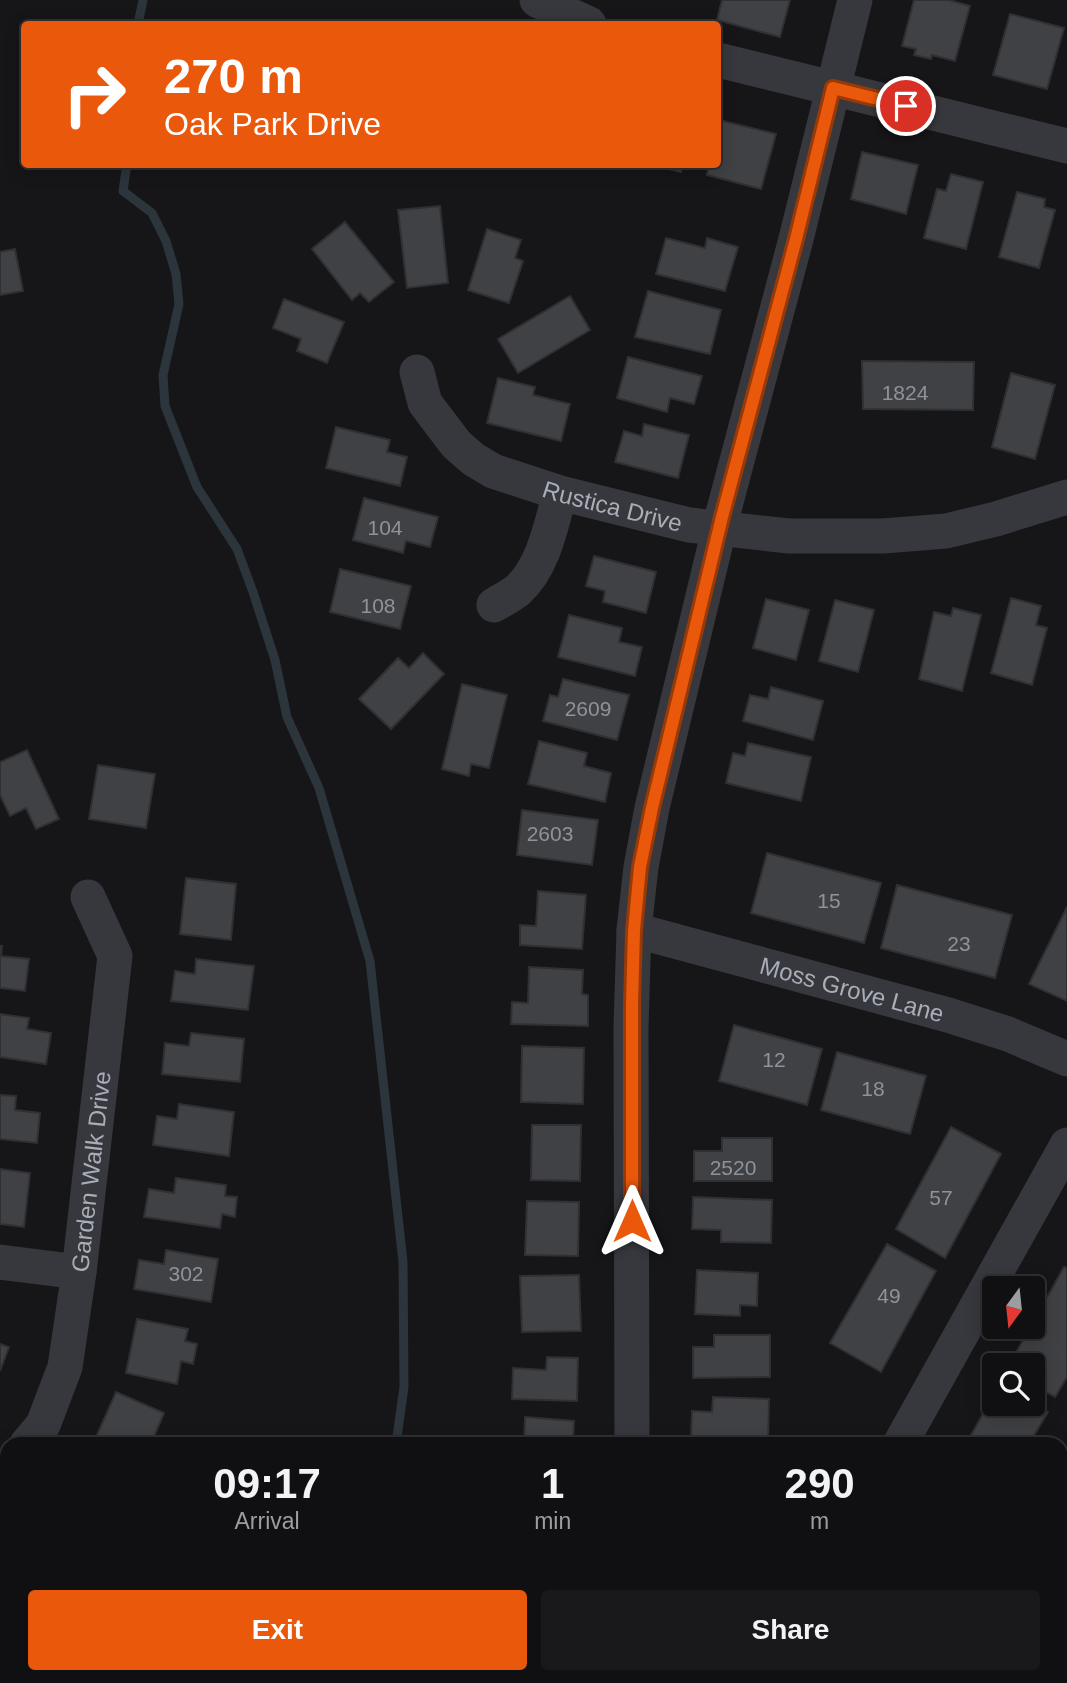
<!DOCTYPE html>
<html lang="en">
<head>
<meta charset="utf-8">
<style>
  body { margin:0; font-family:Arial,sans-serif; background:#19191b; color:#f1f3f6; height:100vh; display:flex; flex-direction:column; font-size:26px; white-space:nowrap }
  * { box-sizing:border-box; margin:0 }
  p { font-size:23px; color:#9c9d9f }
  .icon { flex:none; width:38px; height:38px; fill:none; stroke:currentColor; stroke-width:2; stroke-linecap:round; stroke-linejoin:round }
  .map { position:relative; flex:1; overflow:hidden }
  .panel { position:absolute; left:0px; top:1437px; width:1068px; height:247px; display:flex; flex-direction:column; background:#101012; border-radius:21px 21px 0 0; box-shadow:0 4px 18px #0003,0 0 0 2px #303032 }
  .panel>* { flex:none }
  .banner { position:absolute; left:21px; top:21px; width:700px; height:147px; border-radius:7px; box-shadow:0 4px 18px #0003,0 0 0 2px #303032; background:#ea580c; color:#fff; overflow:hidden }
  .needle { width:46px; rotate:195deg }
  .fabs { position:absolute; left:982px; top:1276px; display:grid; gap:14px }
  .fabs a { display:grid; place-items:center; width:63px; height:63px; border-radius:7px; background:#101012; box-shadow:0 4px 18px #0003,0 0 0 2px #303032; font-size:35px }
  .pin { position:absolute; display:grid; place-items:center; width:60px; height:60px; color:#fff; margin:-30px; border:4px solid #fff; border-radius:50%; box-shadow:0 2px 7px #0007 }
  .me { position:absolute; width:77px; margin:-38px; rotate:0deg; stroke-linejoin:round; filter:drop-shadow(0 0 5px #0008) }
  .turn { display:flex; align-items:center; gap:24px; height:147px; padding:0 28px; font-size:32px }
  .turn .icon { width:91px; height:91px; stroke-width:2.5 }
  .turn b { display:block; font-size:49px; line-height:60px }
  .eta { display:flex; justify-content:space-evenly; align-items:center; height:119px; text-align:center }
  .eta b { font-size:42px; font-weight:700; line-height:49px }
  .primary-button { display:flex; gap:14px; margin-top:auto; padding:14px 28px }
  .primary-button a { flex:1; height:80px; border-radius:7px; background:#ea580c; color:#fff; font-size:28px; font-weight:700; line-height:80px; text-align:center }
  .primary-button a+a { background:#19191b; color:#f1f3f6 }
  .map>svg:first-child { display:block }
  .lines { fill:none; stroke-linecap:round; stroke-linejoin:round }
  .stream { stroke:#2c353c; stroke-width:9 }
  .building { fill:#404145; stroke:#303034; stroke-width:2 }
  .minor { stroke:#37383d; stroke-width:35 }
  .route-casing { stroke:#983908; stroke-width:18 }
  .route { stroke:#ea580c; stroke-width:12 }
  .labels { text-anchor:middle; dominant-baseline:central; stroke-width:6; stroke-linejoin:round; paint-order:stroke }
  .number-label { font-size:21px; fill:#8e929b }
  .street-label { font-size:24px; fill:#a8adb8; stroke:#111113 }
</style>
</head>
<body>
<div class="map">
<svg width="1067" height="1683" viewBox="0 0 1067 1683">
  <rect width="100%" height="100%" fill="#161618"/>
  <g class="lines">
    <g class="stream">
      <polyline points="138,24 143,0"/>
      <polyline points="127,164 123,191 152,213 166,241 176,274 179,304 163,375 165,406 197,487 237,549 253,592 275,660 287,717 319,788 370,961 403,1262 404,1387 396,1444"/>
      <polyline points="289,1683 293,1676"/>
    </g>
  </g>
  <g class="building">
    <polygon points="722,0 790,0 780,37 717,20"/>
    <polygon points="914,0 949,0 970,6 955,61 932,55 931,59 914,55 916,49 902,46"/>
    <polygon points="1010,14 1064,28 1047,89 993,75"/>
    <polygon points="719,120 776,134 761,189 707,175 709,164 718,164"/>
    <polygon points="862,152 918,165 906,214 851,199"/>
    <polygon points="649,164 683,164 681,172"/>
    <polygon points="951,174 983,182 966,249 924,238 937,189 946,191"/>
    <polygon points="1017,192 1045,199 1044,207 1055,210 1039,268 999,257"/>
    <polygon points="440,206 448,283 407,288 398,210"/>
    <polygon points="345,222 394,282 369,302 360,293 352,300 312,249"/>
    <polygon points="487,229 521,240 515,258 523,261 509,303 468,290"/>
    <polygon points="666,238 705,248 707,238 738,247 725,291 656,274"/>
    <polygon points="15,249 23,291 0,295 0,252"/>
    <polygon points="648,291 721,310 710,354 635,337"/>
    <polygon points="570,296 590,330 518,373 498,339"/>
    <polygon points="284,299 344,322 327,363 297,351 301,339 273,328"/>
    <polygon points="628,357 702,376 694,404 670,398 667,412 617,398"/>
    <polygon points="862,361 974,362 973,410 863,409"/>
    <polygon points="1011,373 1055,385 1035,459 992,447"/>
    <polygon points="498,378 535,387 533,395 570,404 561,441 487,423"/>
    <polygon points="644,424 689,435 678,478 615,462 624,431 642,436"/>
    <polygon points="336,427 390,440 387,452 407,457 400,486 326,468"/>
    <polygon points="364,498 438,517 430,547 406,541 403,553 353,540"/>
    <polygon points="594,556 656,572 646,613 603,602 605,591 586,586"/>
    <polygon points="340,569 411,586 400,629 330,612"/>
    <polygon points="1011,598 1041,606 1036,625 1047,628 1032,685 991,673"/>
    <polygon points="766,599 809,610 796,660 753,648"/>
    <polygon points="835,600 874,610 858,672 819,661"/>
    <polygon points="953,608 981,615 962,691 919,679 934,612 951,616"/>
    <polygon points="569,615 622,628 619,642 642,647 635,676 558,657"/>
    <polygon points="423,653 444,674 391,729 359,699 398,658 409,668"/>
    <polygon points="563,679 629,695 617,740 543,721 550,695 558,697"/>
    <polygon points="462,684 507,695 489,768 471,764 469,776 442,769"/>
    <polygon points="771,687 823,701 813,740 743,721 750,695 768,699"/>
    <polygon points="539,741 587,753 584,766 611,773 605,802 528,784"/>
    <polygon points="748,743 811,757 801,801 726,783 733,753 745,756"/>
    <polygon points="27,750 59,819 36,829 26,808 10,816 0,795 0,762"/>
    <polygon points="98,765 155,774 146,828 89,819"/>
    <polygon points="522,810 598,820 592,865 517,855"/>
    <polygon points="767,853 881,883 864,943 751,913"/>
    <polygon points="186,878 236,884 231,940 180,934"/>
    <polygon points="897,885 1012,915 995,978 881,948"/>
    <polygon points="538,891 586,895 582,949 520,945 520,925 536,926"/>
    <polygon points="1067,907 1067,1001 1029,984"/>
    <polygon points="0,946 2,946 1,956 29,959 25,991 0,988"/>
    <polygon points="196,959 254,966 248,1010 171,1001 175,971 195,974"/>
    <polygon points="529,967 583,970 582,994 588,995 588,1026 511,1024 512,1002 528,1003"/>
    <polygon points="0,1014 29,1018 27,1029 51,1033 46,1064 0,1057"/>
    <polygon points="734,1025 822,1049 807,1105 719,1081"/>
    <polygon points="191,1033 244,1039 240,1082 162,1074 165,1043 189,1046"/>
    <polygon points="522,1046 584,1048 583,1104 521,1102"/>
    <polygon points="837,1052 926,1076 910,1134 821,1110"/>
    <polygon points="0,1095 16,1096 15,1110 40,1113 37,1143 0,1139"/>
    <polygon points="179,1104 234,1112 229,1156 153,1145 157,1116 177,1119"/>
    <polygon points="532,1125 581,1125 580,1181 531,1180"/>
    <polygon points="951,1127 1001,1154 945,1258 896,1229"/>
    <polygon points="722,1138 772,1138 772,1181 694,1181 694,1151 722,1151"/>
    <polygon points="0,1169 30,1173 24,1227 0,1224"/>
    <polygon points="176,1178 226,1185 225,1196 237,1197 235,1217 222,1214 220,1228 144,1217 149,1189 174,1193"/>
    <polygon points="693,1197 772,1200 771,1243 721,1242 721,1230 692,1229"/>
    <polygon points="527,1201 579,1202 578,1256 525,1255"/>
    <polygon points="887,1244 936,1271 881,1372 830,1343"/>
    <polygon points="166,1250 218,1259 211,1302 134,1289 139,1260 164,1264"/>
    <polygon points="1064,1267 1067,1268 1067,1377 1055,1397 1032,1385 1032,1365 1009,1365"/>
    <polygon points="697,1270 758,1273 757,1306 740,1305 740,1316 695,1314"/>
    <polygon points="579,1275 581,1331 522,1332 520,1276"/>
    <polygon points="137,1319 188,1329 185,1341 197,1344 193,1364 181,1361 177,1384 126,1373"/>
    <polygon points="714,1335 770,1335 770,1377 693,1378 693,1347 714,1347"/>
    <polygon points="0,1344 9,1347 0,1371"/>
    <polygon points="547,1357 578,1358 577,1401 512,1399 513,1368 546,1370"/>
    <polygon points="116,1392 164,1413 151,1444 93,1444"/>
    <polygon points="994,1394 994,1404 1032,1403 1048,1412 1029,1444 966,1444"/>
    <polygon points="713,1397 769,1399 768,1443 691,1439 692,1411 712,1412"/>
    <polygon points="525,1417 574,1421 573,1444 524,1444"/>
    <polygon points="42,1676 109,1676 105,1683 37,1683"/>
    <polygon points="500,1676 563,1676 563,1683 517,1683 517,1678"/>
    <polygon points="691,1676 754,1676 764,1678 764,1683 690,1683"/>
  </g>
  <g class="lines">
    <g class="minor">
      <polyline points="537,0 589,24"/>
      <polyline points="718,60 1067,146"/>
      <path id="s1" d="M417 372 425 403 456 444 473 459 493 471 560 493 689 525 789 536H883L946 531 996 519 1067 497"/>
      <path d="M494 605C502 600 511 596 518 590 544 566 551 525 560 493"/>
      <path id="s2" d="M634 930 948 1015 1008 1034 1067 1059"/>
      <polyline points="0,1262 79,1272"/>
      <path id="s3" d="M27 1444 43 1425 65 1367 79 1272 115 956 88 897"/>
      <polyline points="632,1444 631,1027 634,930 641,867 652,808 722,517 796,239 855,0"/>
      <polyline points="900,1444 1067,1145"/>
      <polyline points="0,1476 7,1467"/>
      <polyline points="628,1683 629,1676"/>
    </g>
  </g>
  <g class="lines">
    <g class="route-casing">
      <polyline id="route" points="632,1221 632,1004 634,930 640,867 652,808 722,517 796,239 833,88 906,106"/>
    </g>
    <use href="#route" class="route"/>
  </g>
  <g class="labels">
    <g class="number-label">
      <text x="905" y="392">1824</text>
      <text x="385" y="527">104</text>
      <text x="378" y="605">108</text>
      <text x="588" y="708">2609</text>
      <text x="550" y="833">2603</text>
      <text x="829" y="900">15</text>
      <text x="959" y="943">23</text>
      <text x="774" y="1059">12</text>
      <text x="873" y="1088">18</text>
      <text x="733" y="1167">2520</text>
      <text x="941" y="1197">57</text>
      <text x="186" y="1273">302</text>
      <text x="889" y="1295">49</text>
    </g>
    <g class="street-label">
      <text stroke="none"><textPath href="#s1" startOffset="254">Rustica Drive</textPath></text>
      <text stroke="none"><textPath href="#s2" startOffset="226">Moss Grove Lane</textPath></text>
      <text stroke="none"><textPath href="#s3" startOffset="284">Garden Walk Drive</textPath></text>
    </g>
  </g>
</svg>
<div class="fabs">
<a><svg class="needle" viewBox="-14 -14 28 28"><path d="M0-13l5 13h-10z" fill="#e53935"/><path d="M0 13l5-13h-10z" fill="#9c9d9f"/></svg></a>
<a><svg class="icon" aria-label="search" viewBox="0 0 24 24"><circle cx="10" cy="10" r="6"/><path d="M15 15l6 6"/></svg></a>
</div>
<div class="pin" style="left:906px;top:106px;background:#d93025"><svg class="icon" aria-label="arrive" viewBox="0 0 24 24"><path d="M6 21V4h12l-3 4 3 4H6"/></svg></div>
<svg class="me" style="left:632px;top:1221px" viewBox="-20 -20 40 40"><path d="M0-17L14 15 0 8-14 15z" fill="#ea580c" stroke="#fff" stroke-width="4"/></svg>
<div class="banner">
<div class="turn"><svg class="icon" aria-label="right" viewBox="0 0 24 24"><path d="M7 20v-9h11M14 6l5 5-5 5"/></svg><div><b>270 m</b>Oak Park Drive</div></div>
</div>
<section class="panel">
<div class="eta">
<div><b>09:17</b><p>Arrival</p></div>
<div><b>1</b><p>min</p></div>
<div><b>290</b><p>m</p></div>
</div>
<div class="primary-button"><a>Exit</a><a>Share</a></div>
</section>
</div>
</body>
</html>
